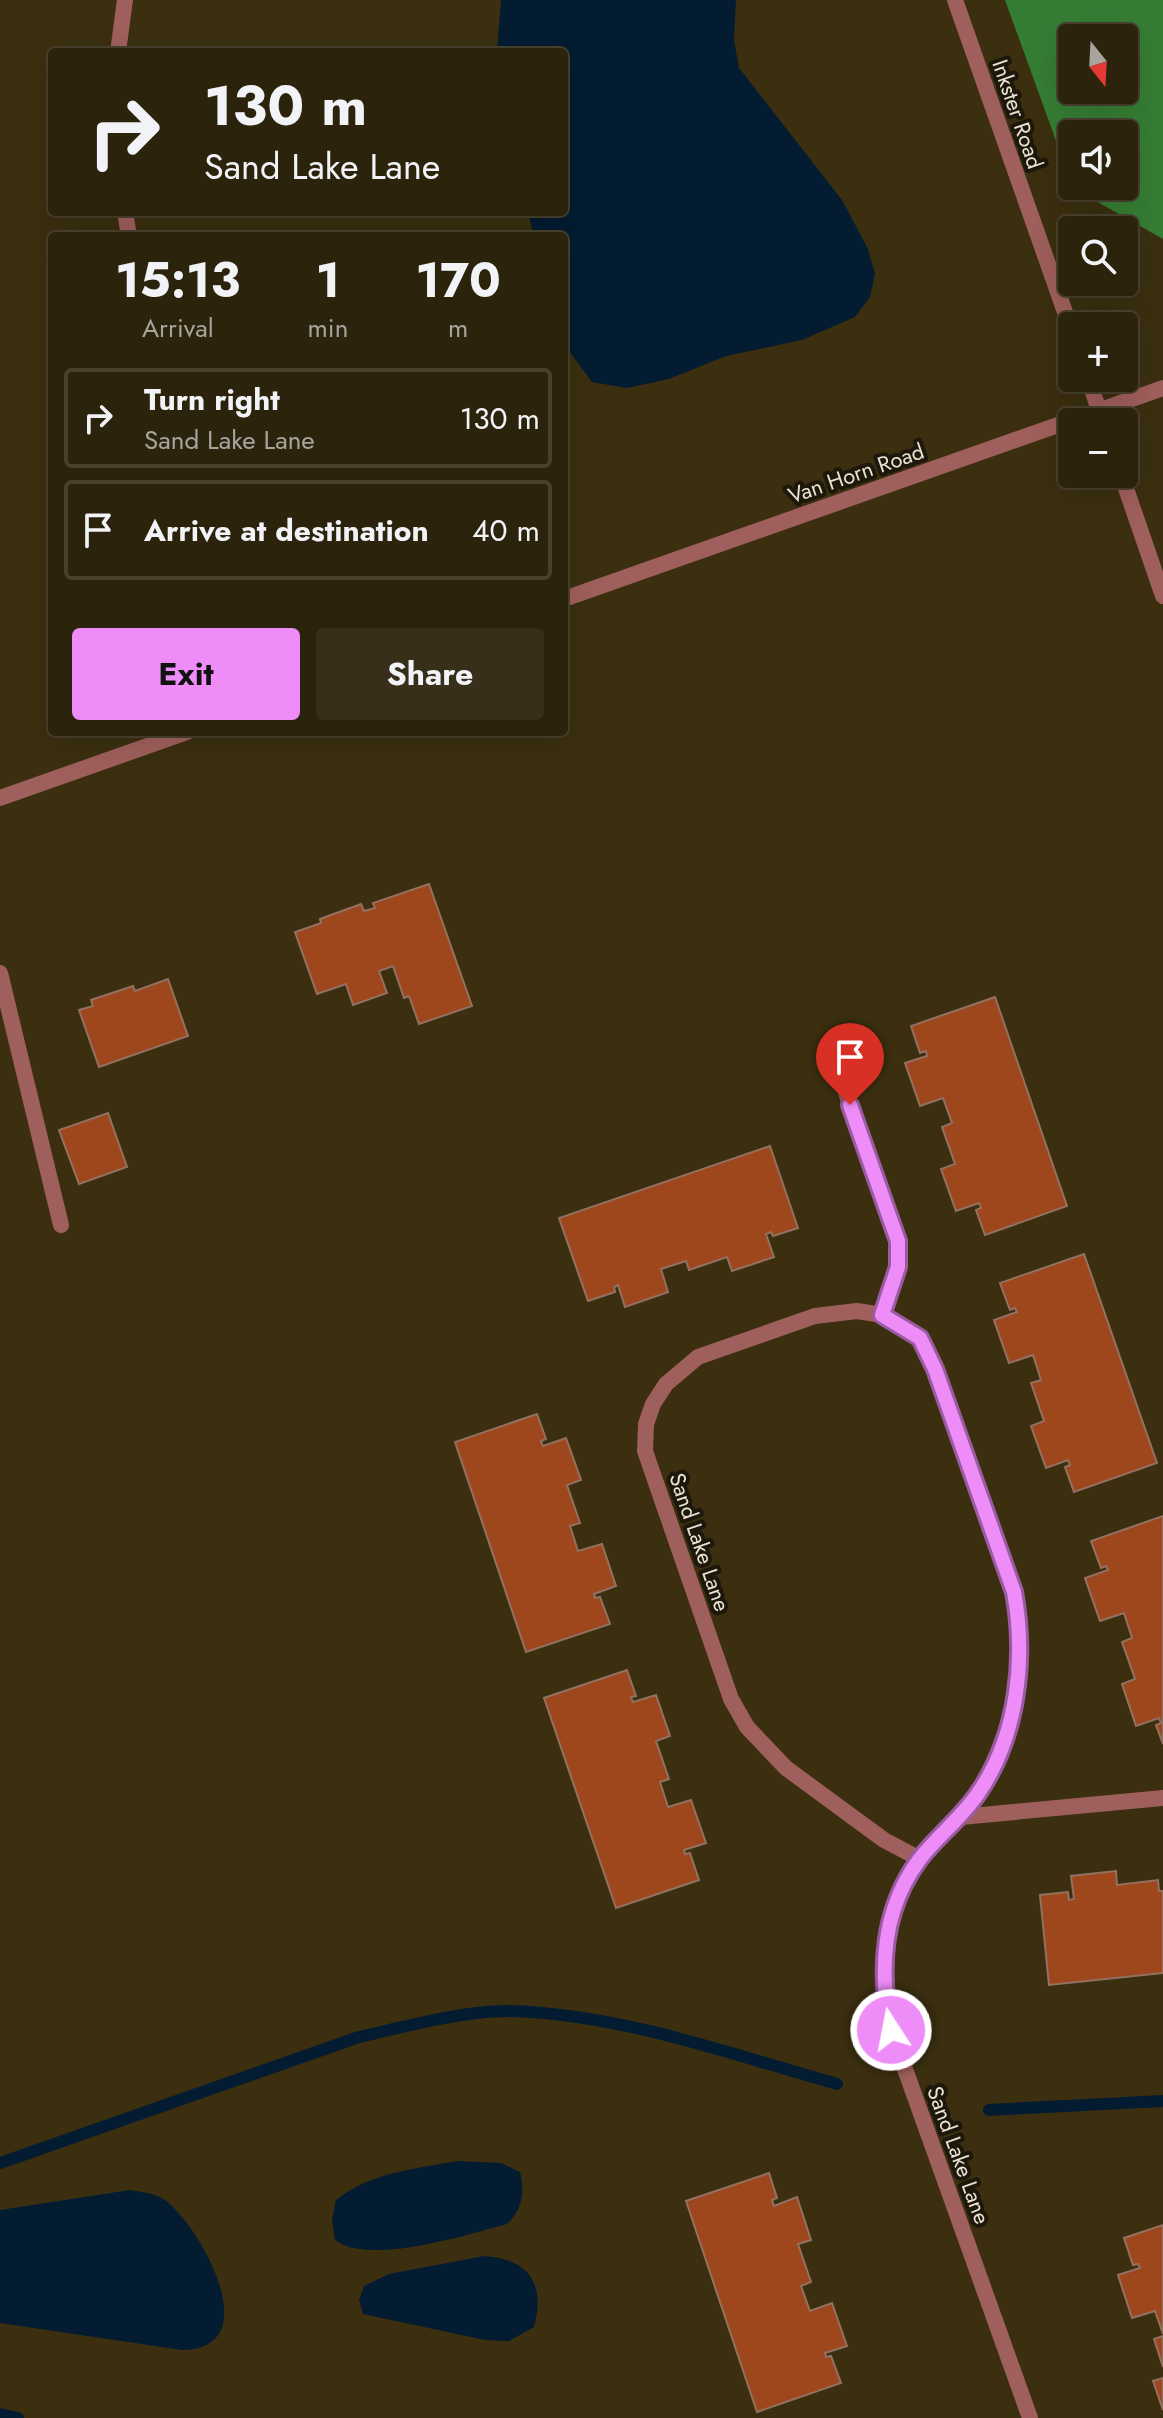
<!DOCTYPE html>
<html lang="en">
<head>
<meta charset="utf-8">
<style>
  body { margin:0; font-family:Jost,sans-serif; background:#382f1a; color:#f1f3f6; height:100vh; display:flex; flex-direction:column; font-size:30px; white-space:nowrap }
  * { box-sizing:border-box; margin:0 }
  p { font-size:26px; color:#a6a49d }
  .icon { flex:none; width:44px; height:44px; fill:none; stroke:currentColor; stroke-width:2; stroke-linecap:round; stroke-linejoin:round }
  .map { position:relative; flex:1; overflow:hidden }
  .drawer { position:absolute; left:48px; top:232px; width:520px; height:504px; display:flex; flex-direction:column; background:#2c230c; border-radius:8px; box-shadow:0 8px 32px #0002,0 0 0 2px #48402d }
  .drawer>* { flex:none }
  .banner { position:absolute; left:48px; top:48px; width:520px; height:168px; border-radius:8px; box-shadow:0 8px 32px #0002,0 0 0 2px #48402d; background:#2c230c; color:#f1f3f6; overflow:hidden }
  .needle { width:52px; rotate:162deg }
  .buttons { position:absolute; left:1058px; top:24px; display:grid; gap:16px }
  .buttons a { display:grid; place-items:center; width:80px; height:80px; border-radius:8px; background:#2c230c; box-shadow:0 8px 32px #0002,0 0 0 2px #48402d; font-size:40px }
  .pin { position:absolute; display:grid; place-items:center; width:68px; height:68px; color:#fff; margin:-82px -34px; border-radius:50% 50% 50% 0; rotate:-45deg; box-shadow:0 0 8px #0007 }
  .pin .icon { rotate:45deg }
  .me { position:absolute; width:88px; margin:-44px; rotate:349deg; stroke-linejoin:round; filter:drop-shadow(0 0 6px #0008) }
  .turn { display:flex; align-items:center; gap:28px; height:168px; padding:0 24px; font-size:36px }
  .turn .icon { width:104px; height:104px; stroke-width:2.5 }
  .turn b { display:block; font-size:56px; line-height:68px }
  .eta { display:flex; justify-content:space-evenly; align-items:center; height:136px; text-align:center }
  .eta b { font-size:48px; font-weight:700; line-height:56px }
  .primary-button { display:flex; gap:16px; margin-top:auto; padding:16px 24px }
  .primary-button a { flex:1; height:92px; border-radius:8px; background:#ee8cf8; color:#111; font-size:32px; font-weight:700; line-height:92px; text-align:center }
  .primary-button a+a { background:#382f1a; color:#f1f3f6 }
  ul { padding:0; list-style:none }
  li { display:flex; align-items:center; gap:24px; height:100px; margin:0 16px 12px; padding:0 8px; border:4px solid #48402d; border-radius:8px }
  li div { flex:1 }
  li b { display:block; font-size:30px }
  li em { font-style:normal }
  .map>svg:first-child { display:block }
  .forest { fill:#367d34; fill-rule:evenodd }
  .water { fill:#031c31 }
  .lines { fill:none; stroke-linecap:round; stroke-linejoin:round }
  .stream { stroke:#031c31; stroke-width:12 }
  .building { fill:#9e471c; stroke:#937162; stroke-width:2 }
  .service { stroke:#9f5f5c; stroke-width:16 }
  .minor { stroke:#9f5f5c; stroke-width:16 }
  .tertiary { stroke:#9f5f5c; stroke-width:16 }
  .route-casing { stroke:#9b5ba1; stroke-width:20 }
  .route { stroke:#ee8cf8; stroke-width:14 }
  .labels { text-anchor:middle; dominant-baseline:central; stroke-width:8; stroke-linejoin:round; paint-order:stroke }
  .street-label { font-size:22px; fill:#eae3d2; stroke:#1d180b }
</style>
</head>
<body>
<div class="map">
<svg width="1163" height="2418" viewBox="0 0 1163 2418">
  <rect width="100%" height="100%" fill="#3b2f10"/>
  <path class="forest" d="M1005 0H1163V239L1073 188 1124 186V134H1072V185ZM1072 38H1124V90H1072Z"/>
  <g class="water">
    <polygon points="501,0 736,0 734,40 739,68 842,200 868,249 875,274 870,297 855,317 802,340 726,356 669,379 627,388 592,382 564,344 564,236 534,236 528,212 564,212 564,52 497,52"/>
    <path d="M457 2161 501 2163 520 2172C525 2192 522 2211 507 2224 466 2235 368 2266 335 2240L332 2219 336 2200C371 2172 415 2169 457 2161Z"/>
    <path d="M130 2190C142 2192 155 2193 165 2200 202 2228 268 2349 182 2350L0 2323V2210Z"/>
    <path d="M484 2256C528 2259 546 2283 534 2327L509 2341 485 2340 363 2314 359 2300 364 2286 389 2274Z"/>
  </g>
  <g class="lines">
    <g class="stream">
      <polyline points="989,2110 1163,2101"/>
      <path d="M0 2163 356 2038C401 2027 466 2010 512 2011 624 2015 730 2054 837 2084"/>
      <polyline points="0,2414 18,2418"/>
    </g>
  </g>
  <g class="building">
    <polygon points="429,884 472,1006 419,1024 409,996 404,998 393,966 379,971 387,993 353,1005 346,984 317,994 295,932 321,923 320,919 361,904 364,911 375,908 373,903"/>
    <polygon points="168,979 188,1036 99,1067 79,1010 93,1006 91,1000 133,986 135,991"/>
    <polygon points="995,997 1067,1206 985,1235 976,1210 981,1208 979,1203 956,1211 941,1169 955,1164 942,1127 952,1123 943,1098 920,1106 905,1063 927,1056 926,1051 920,1053 911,1026"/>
    <polygon points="108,1113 127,1167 79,1184 59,1130"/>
    <polygon points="770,1146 798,1228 773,1236 771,1232 766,1234 774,1257 732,1271 727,1257 689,1270 686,1261 661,1269 668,1292 625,1307 618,1285 614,1287 615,1292 588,1301 559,1218"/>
    <polygon points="1084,1254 1157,1463 1074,1492 1065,1467 1070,1465 1068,1460 1046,1468 1031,1426 1044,1421 1031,1383 1041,1380 1033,1355 1009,1363 994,1320 1017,1312 1015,1308 1010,1310 1000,1283"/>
    <polygon points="537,1414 546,1439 541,1441 543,1446 566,1438 581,1480 567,1485 580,1523 570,1526 578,1551 602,1544 616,1586 594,1594 595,1598 600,1597 610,1624 526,1652 455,1442"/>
    <polygon points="1163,1516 1163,1744 1156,1725 1161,1723 1159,1718 1136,1726 1122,1684 1135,1679 1122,1642 1132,1638 1124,1613 1100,1621 1085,1578 1108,1570 1106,1566 1101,1568 1091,1541"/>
    <polygon points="627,1670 636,1696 631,1697 633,1702 656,1695 670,1736 656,1741 669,1779 660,1782 668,1807 691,1800 706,1843 684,1850 685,1854 690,1853 699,1880 616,1908 544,1698"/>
    <polygon points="1116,1871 1117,1885 1158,1880 1159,1891 1163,1891 1163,1973 1049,1985 1040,1895 1068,1892 1069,1900 1074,1899 1071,1876"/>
    <polygon points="769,2173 777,2198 772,2200 774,2206 797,2197 811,2240 798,2244 811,2282 801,2286 810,2311 832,2303 847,2346 825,2353 826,2357 831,2356 841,2383 757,2412 686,2201"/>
    <polygon points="1163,2225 1163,2334 1155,2311 1132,2318 1118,2275 1140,2268 1138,2264 1133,2265 1124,2238"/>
    <polygon points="1163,2336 1163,2367 1154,2339"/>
    <polygon points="1163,2378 1163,2410 1153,2381"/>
  </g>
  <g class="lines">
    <polyline class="service" points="0,973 61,1225"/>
    <g class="minor">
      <polyline points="118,52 125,0"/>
      <polyline points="125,212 129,236"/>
      <path d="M841 1078 898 1241V1267L882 1315 920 1338 935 1369 1014 1592C1029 1674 1010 1751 961 1817L1163 1798"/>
      <polyline points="882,1315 857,1311 815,1316 698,1357 666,1384 653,1404 646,1424 645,1451 731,1699 747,1727 786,1768 884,1840 920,1859 961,1817"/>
      <path d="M920 1859C885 1912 878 1968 891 2030L1030 2418"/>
    </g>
    <g class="tertiary">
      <polyline points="955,0 1072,332"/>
      <polyline points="1088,378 1103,422"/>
      <polyline points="1121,474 1163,596"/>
      <polyline points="564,599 1163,388"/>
      <polyline points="0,798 187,732"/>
    </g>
  </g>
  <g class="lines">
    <g class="route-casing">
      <path id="route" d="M850 1105 898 1241V1267L882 1315 920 1338 935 1369 1014 1592C1026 1658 1018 1735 979 1792 962 1818 937 1836 919 1860 882 1910 879 1972 891 2030"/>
    </g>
    <use href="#route" class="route"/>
  </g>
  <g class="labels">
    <g class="street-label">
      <text transform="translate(1018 114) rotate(71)">Inkster Road</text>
      <text transform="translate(856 473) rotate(-19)">Van Horn Road</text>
      <text transform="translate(700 1542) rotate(71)">Sand Lake Lane</text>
      <text transform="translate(959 2155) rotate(70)">Sand Lake Lane</text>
    </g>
  </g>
</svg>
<div class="buttons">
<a><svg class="needle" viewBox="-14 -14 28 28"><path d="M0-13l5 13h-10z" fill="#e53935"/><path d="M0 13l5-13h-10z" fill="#a6a49d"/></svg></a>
<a><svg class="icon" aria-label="sound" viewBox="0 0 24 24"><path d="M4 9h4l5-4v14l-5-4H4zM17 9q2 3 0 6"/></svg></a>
<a><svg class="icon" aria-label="search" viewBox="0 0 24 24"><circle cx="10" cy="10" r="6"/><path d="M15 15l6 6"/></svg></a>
<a>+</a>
<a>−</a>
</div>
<div class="pin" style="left:850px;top:1105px;background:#d93025"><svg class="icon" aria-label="arrive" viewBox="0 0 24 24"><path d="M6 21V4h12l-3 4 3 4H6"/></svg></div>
<svg class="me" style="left:891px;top:2030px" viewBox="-20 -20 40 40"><circle r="17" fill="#ee8cf8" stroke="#fff" stroke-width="3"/><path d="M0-11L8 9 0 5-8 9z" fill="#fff"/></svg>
<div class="banner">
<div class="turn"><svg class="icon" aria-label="right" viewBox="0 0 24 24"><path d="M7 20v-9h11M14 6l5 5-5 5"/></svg><div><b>130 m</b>Sand Lake Lane</div></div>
</div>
<section class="drawer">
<div class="eta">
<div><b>15:13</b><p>Arrival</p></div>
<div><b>1</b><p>min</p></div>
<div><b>170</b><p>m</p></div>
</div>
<ul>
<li><svg class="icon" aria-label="right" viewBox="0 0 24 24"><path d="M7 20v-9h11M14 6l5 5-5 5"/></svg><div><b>Turn right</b><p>Sand Lake Lane</p></div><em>130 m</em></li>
<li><svg class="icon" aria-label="arrive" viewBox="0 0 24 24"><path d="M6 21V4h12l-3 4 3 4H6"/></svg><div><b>Arrive at destination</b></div><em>40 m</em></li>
</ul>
<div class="primary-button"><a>Exit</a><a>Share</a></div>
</section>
</div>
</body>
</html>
